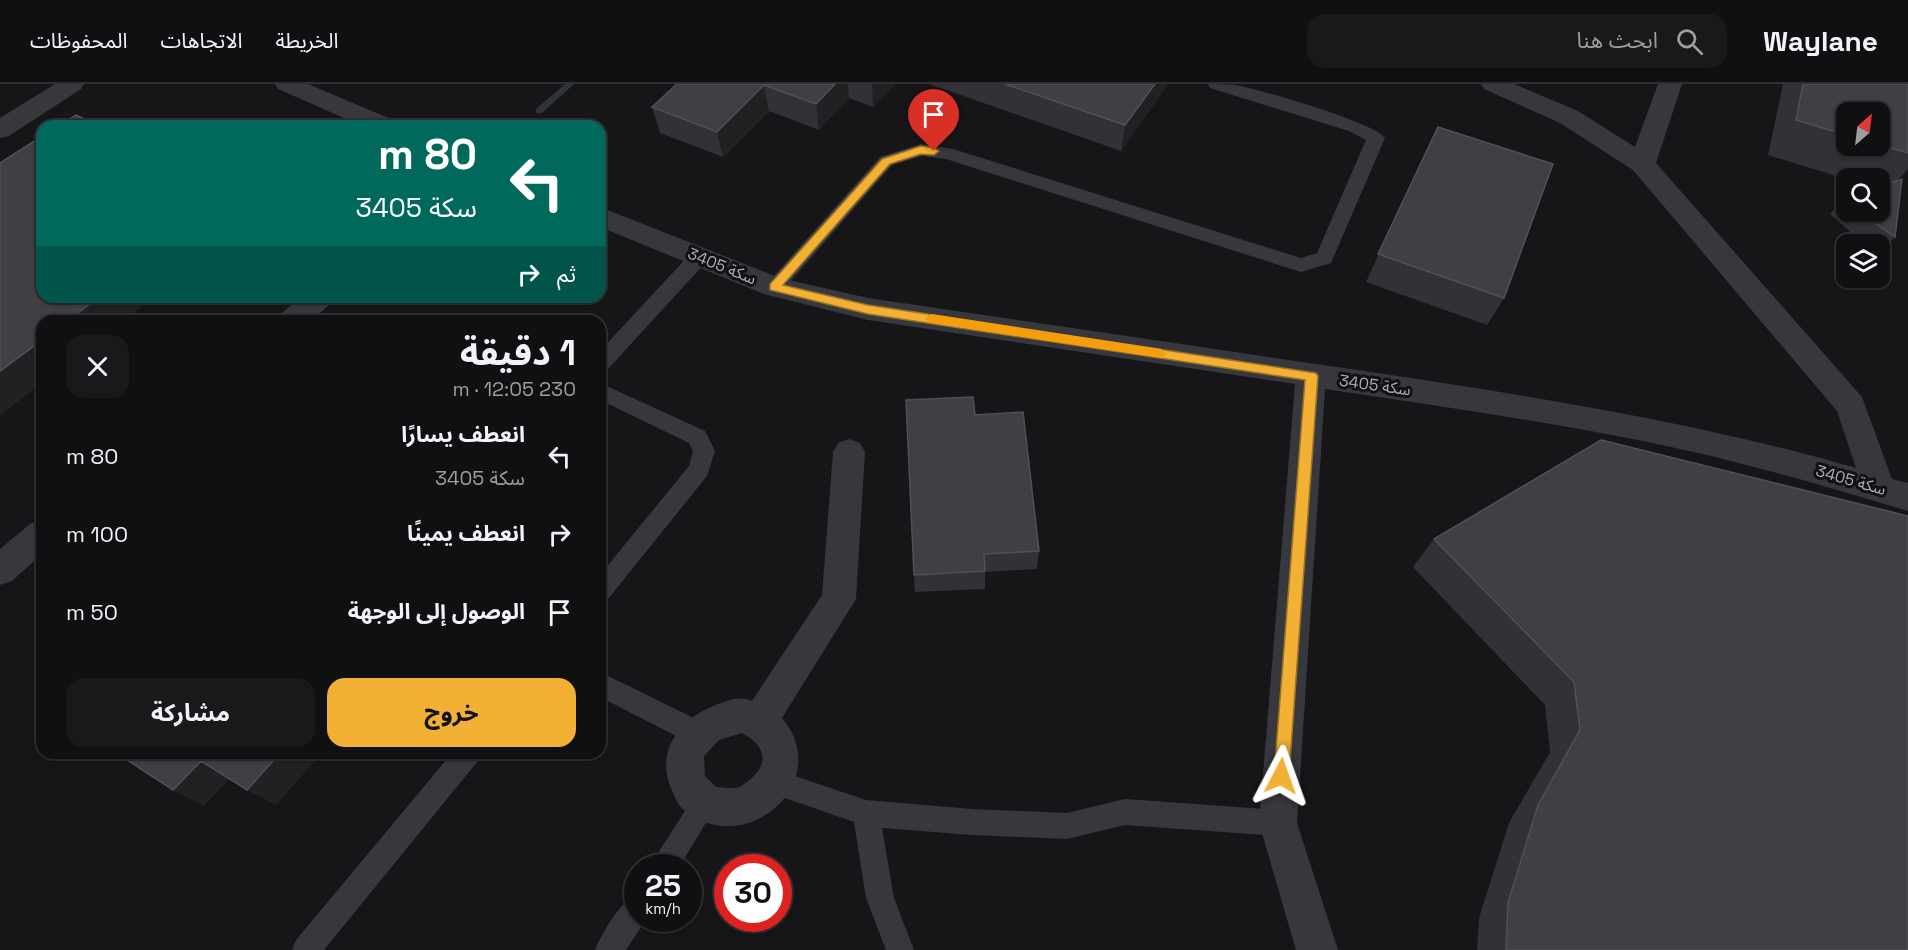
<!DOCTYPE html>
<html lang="ar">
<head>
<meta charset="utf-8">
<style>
  body { margin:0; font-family:"Space Grotesk","Noto Sans Arabic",sans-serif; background:#19191b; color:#f1f3f6; direction:rtl; height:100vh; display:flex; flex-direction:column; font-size:22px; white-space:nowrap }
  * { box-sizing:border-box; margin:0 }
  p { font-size:20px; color:#9c9d9f }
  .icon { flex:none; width:33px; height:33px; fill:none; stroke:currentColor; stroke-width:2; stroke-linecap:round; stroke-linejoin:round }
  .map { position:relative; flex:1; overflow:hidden; direction:ltr }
  .sheet { position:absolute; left:36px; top:231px; width:570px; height:444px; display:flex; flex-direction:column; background:#101012; border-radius:18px; box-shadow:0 2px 4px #0004,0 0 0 2px #303032; direction:rtl }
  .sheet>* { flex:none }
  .guide { position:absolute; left:36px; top:36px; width:570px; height:183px; border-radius:18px; box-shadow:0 2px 4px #0004,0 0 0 2px #303032; direction:rtl; background:#00695c; color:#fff; overflow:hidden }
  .needle { width:39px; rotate:28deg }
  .tools { position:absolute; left:1836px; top:18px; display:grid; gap:12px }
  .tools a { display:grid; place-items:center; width:54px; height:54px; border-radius:12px; background:#101012; box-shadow:0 2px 4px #0004,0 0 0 2px #303032; font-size:30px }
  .speed { position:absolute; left:624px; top:770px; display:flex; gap:12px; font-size:30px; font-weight:700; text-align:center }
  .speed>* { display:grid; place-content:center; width:78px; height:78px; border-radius:50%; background:#101012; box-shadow:0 2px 4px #0004,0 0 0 2px #303032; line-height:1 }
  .speed small { font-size:15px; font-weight:400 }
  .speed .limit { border:9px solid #d22; background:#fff; color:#111 }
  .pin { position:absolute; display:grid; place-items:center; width:51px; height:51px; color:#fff; margin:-62px -26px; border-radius:50% 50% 50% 0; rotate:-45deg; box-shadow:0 0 6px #0007 }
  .pin .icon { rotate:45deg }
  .me { position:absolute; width:66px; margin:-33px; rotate:4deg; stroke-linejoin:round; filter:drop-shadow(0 0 4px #0008) }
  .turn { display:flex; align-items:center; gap:21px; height:126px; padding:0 30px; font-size:27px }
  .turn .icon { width:78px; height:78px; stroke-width:2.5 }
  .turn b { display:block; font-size:42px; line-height:51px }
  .then { display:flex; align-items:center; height:57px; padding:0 30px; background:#0003; gap:12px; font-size:22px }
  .round { display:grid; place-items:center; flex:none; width:63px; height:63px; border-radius:18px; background:#19191b }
  .headline { display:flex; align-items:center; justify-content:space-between; height:102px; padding:0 30px }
  h1 { font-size:36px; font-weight:700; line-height:45px }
  .action { display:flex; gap:12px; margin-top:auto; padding:12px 30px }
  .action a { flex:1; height:69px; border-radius:18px; background:#f2b134; color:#111; font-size:24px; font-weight:700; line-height:69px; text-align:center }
  .action a+a { background:#19191b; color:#f1f3f6 }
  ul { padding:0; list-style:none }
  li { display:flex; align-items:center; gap:18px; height:78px; padding:0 30px }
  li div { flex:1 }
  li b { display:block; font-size:22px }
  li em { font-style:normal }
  header { display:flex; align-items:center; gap:36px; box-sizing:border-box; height:84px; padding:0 30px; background:#101012; border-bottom:2px solid #303032 }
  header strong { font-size:28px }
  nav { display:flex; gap:33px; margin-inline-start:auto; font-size:21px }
  .search { width:420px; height:54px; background:#19191b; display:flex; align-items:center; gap:15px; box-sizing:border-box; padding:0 21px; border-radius:18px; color:#9c9d9f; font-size:22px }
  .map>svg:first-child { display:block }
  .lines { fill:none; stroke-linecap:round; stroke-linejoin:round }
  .stream { fill:#2c353c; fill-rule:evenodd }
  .lane { fill:#37383d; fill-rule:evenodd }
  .street { fill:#37383d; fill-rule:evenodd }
  .wall { fill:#323236; fill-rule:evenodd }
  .shaded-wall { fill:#212124 }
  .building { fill:#3f3f44; stroke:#4f5156; stroke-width:1.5 }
  .route { fill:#f2b134; stroke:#9d7322; stroke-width:1.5 }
  .slow { fill:#f59e0b }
  .labels { text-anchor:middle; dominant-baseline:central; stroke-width:6; stroke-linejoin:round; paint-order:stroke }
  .street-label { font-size:16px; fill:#a8adb8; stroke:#111113 }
</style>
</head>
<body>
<header>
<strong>Waylane</strong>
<div class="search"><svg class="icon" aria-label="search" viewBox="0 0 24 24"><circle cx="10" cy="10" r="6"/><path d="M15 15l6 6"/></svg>ابحث هنا</div>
<nav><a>الخريطة</a><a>الاتجاهات</a><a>المحفوظات</a></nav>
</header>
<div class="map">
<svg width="1908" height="866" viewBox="0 0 1908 866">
  <rect width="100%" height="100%" fill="#161618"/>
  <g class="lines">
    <polygon class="stream" points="565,0 574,0 542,29 536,29 536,25"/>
    <g class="lane">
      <path d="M1208 0C1217 0 1227 0 1236 1 1258 5 1376 39 1385 54L1331 179 1301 188 946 75 922 72 892 81 781 208 774 210 767 208 764 203 880 73 921 60 953 65 1301 174 1317 169 1366 56 1349 47 1210 4Z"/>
      <polygon points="699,166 706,168 709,173 706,178 607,286 600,288 600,267 692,168"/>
      <polygon points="600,299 705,347 715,367 707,392 608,515 600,518 600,491 689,382 693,367 689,359 600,316"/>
      <polygon points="600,588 706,640 710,649 706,658 697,661 688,658 600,613"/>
      <polygon points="452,669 481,669 477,678 324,866 292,866 296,856"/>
      <polygon points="774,685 866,716 972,725 1067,729 1125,715 1278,726 1287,730 1291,739 1287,748 1278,752 1125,741 1067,755 972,751 882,744 894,814 914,866 886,866 866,814 854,738 765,707 761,698 765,689"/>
      <polygon points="705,706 714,710 718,719 679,783 649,783 696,710"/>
      <path d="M638 809V834H647L626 866H595C602 849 621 816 638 809Z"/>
    </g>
    <g class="street">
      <polygon points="55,0 84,0 81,5 9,52 0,54 0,34"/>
      <polygon points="275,0 308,0 393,36 397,42 362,42 278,5"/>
      <path d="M1481 0H1514L1578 27 1635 63 1658 0H1682L1656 79 1862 313 1892 395 1908 399V427C1822 401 1736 376 1648 358 1542 337 1433 321 1325 305L1297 739 1338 866H1296L1259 739 1295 300 868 236 764 210 600 143V123L780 194 868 214C1024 237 1181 260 1337 283 1512 309 1686 335 1856 384L1837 327 1633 86 1560 39 1484 5Z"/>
      <polygon points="301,213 334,213 330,220 311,237 277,237 282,229"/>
      <path d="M849 355 860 359 865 368 856 515 782 634C834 696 751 772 689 730 679 724 675 714 671 704 654 664 684 631 721 619 732 615 741 612 752 617L822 511 833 368 838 359ZM742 649C765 661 771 680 748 697 744 700 740 704 735 704 729 705 722 703 716 703L705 692 704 672 719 656Z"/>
      <polygon points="42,436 42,470 12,497 0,501 0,465 30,440"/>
    </g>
  </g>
  <g class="wall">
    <polygon points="677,0 895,0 873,23 849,14 819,46 769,27 723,73 660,49 652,23"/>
    <polygon points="929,0 1168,0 1121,67"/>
    <path d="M1783 0H1908V85L1897 97 1895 153 1880 168V160H1867L1854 151 1830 130 1845 114 1846 113V128H1880V94L1846 95 1768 71ZM1846 28H1880V62H1846Z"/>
    <polygon points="1438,43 1504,214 1487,241 1366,198"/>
    <polygon points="975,331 1039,467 1037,485 985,488 985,505 915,508 914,491"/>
    <polygon points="1434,455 1908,866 1477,866 1479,834 1509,739 1550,668 1545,621 1413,483"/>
  </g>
  <g class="shaded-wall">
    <polygon points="835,0 848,0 849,14 819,46 816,20"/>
    <polygon points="872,0 895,0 873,23"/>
    <polygon points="1155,0 1168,0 1121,67 1125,41"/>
    <polygon points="764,1 769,27 723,73 717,48"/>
    <polygon points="99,213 154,213 123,237 67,237"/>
    <polygon points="42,256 42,299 0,331 0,287"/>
    <polygon points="280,669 322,669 276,721 247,706"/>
    <polygon points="201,677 231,693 204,722 173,706"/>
  </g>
  <g class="building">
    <polygon points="677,0 835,0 816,20 764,1 717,48 652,23"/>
    <polygon points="1005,0 1155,0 1125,41"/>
    <polygon points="1803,0 1908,0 1908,69 1880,61 1880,28 1846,28 1846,51 1796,36"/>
    <polygon points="76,31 99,42 58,42"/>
    <polygon points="1438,43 1553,80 1504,214 1378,170"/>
    <polygon points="42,52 42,213 99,213 67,237 42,237 42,256 0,287 0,79"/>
    <polygon points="1902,95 1895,153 1869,135 1861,128 1880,128 1880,102"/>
    <polygon points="973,313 975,331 1023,328 1039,467 984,470 985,487 914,491 906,316"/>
    <polygon points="1601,356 1908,432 1908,866 1506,866 1508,819 1538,721 1580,646 1574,598 1434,455"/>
    <polygon points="129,669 280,669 247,706 201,677 173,706 124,674"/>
  </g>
  <polygon class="route" points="921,62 934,64 939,67 934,71 921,70 890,80 783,201 868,221 1316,289 1318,292 1289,692 1287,697 1281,699 1276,697 1274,692 1305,296 868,230 770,206 770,200 882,75"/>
  <polygon class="slow" points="931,230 1161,265 1167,270 1161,274 931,239 925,235"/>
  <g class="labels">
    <g class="street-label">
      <text transform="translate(722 182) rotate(22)">سكة 3405</text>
      <text transform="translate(1375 301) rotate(8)">سكة 3405</text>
      <text transform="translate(1851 396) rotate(16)">سكة 3405</text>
    </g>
  </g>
</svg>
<div class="tools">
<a><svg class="needle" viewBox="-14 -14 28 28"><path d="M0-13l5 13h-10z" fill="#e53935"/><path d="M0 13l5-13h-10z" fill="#9c9d9f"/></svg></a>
<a><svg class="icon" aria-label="search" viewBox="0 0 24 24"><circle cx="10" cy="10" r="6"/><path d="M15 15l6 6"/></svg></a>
<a><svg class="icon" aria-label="layers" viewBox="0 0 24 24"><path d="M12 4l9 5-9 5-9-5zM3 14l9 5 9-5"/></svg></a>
</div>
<div class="speed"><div>25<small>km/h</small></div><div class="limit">30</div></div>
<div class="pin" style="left:934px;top:67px;background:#d93025"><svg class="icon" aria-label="arrive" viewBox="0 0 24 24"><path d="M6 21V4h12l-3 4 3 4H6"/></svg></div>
<svg class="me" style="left:1281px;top:692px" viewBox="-20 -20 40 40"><path d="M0-17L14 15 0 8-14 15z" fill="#f2b134" stroke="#fff" stroke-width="4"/></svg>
<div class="guide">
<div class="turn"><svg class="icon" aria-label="left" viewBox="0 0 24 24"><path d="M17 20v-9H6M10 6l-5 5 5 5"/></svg><div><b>80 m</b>سكة 3405</div></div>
<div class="then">ثم<svg class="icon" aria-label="right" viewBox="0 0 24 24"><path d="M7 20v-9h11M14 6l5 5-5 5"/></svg></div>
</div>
<section class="sheet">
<div class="headline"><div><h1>1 دقيقة</h1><p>230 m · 12:05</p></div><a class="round"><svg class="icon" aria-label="close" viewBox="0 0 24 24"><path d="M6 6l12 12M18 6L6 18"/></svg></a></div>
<ul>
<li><svg class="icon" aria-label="left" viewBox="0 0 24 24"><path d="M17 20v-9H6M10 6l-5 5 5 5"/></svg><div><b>انعطف يسارًا</b><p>سكة 3405</p></div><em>80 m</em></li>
<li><svg class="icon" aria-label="right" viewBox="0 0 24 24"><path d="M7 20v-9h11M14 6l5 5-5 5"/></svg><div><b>انعطف يمينًا</b></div><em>100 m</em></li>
<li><svg class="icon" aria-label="arrive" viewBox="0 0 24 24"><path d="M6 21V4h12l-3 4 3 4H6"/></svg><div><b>الوصول إلى الوجهة</b></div><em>50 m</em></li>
</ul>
<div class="action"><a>خروج</a><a>مشاركة</a></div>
</section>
</div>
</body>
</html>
